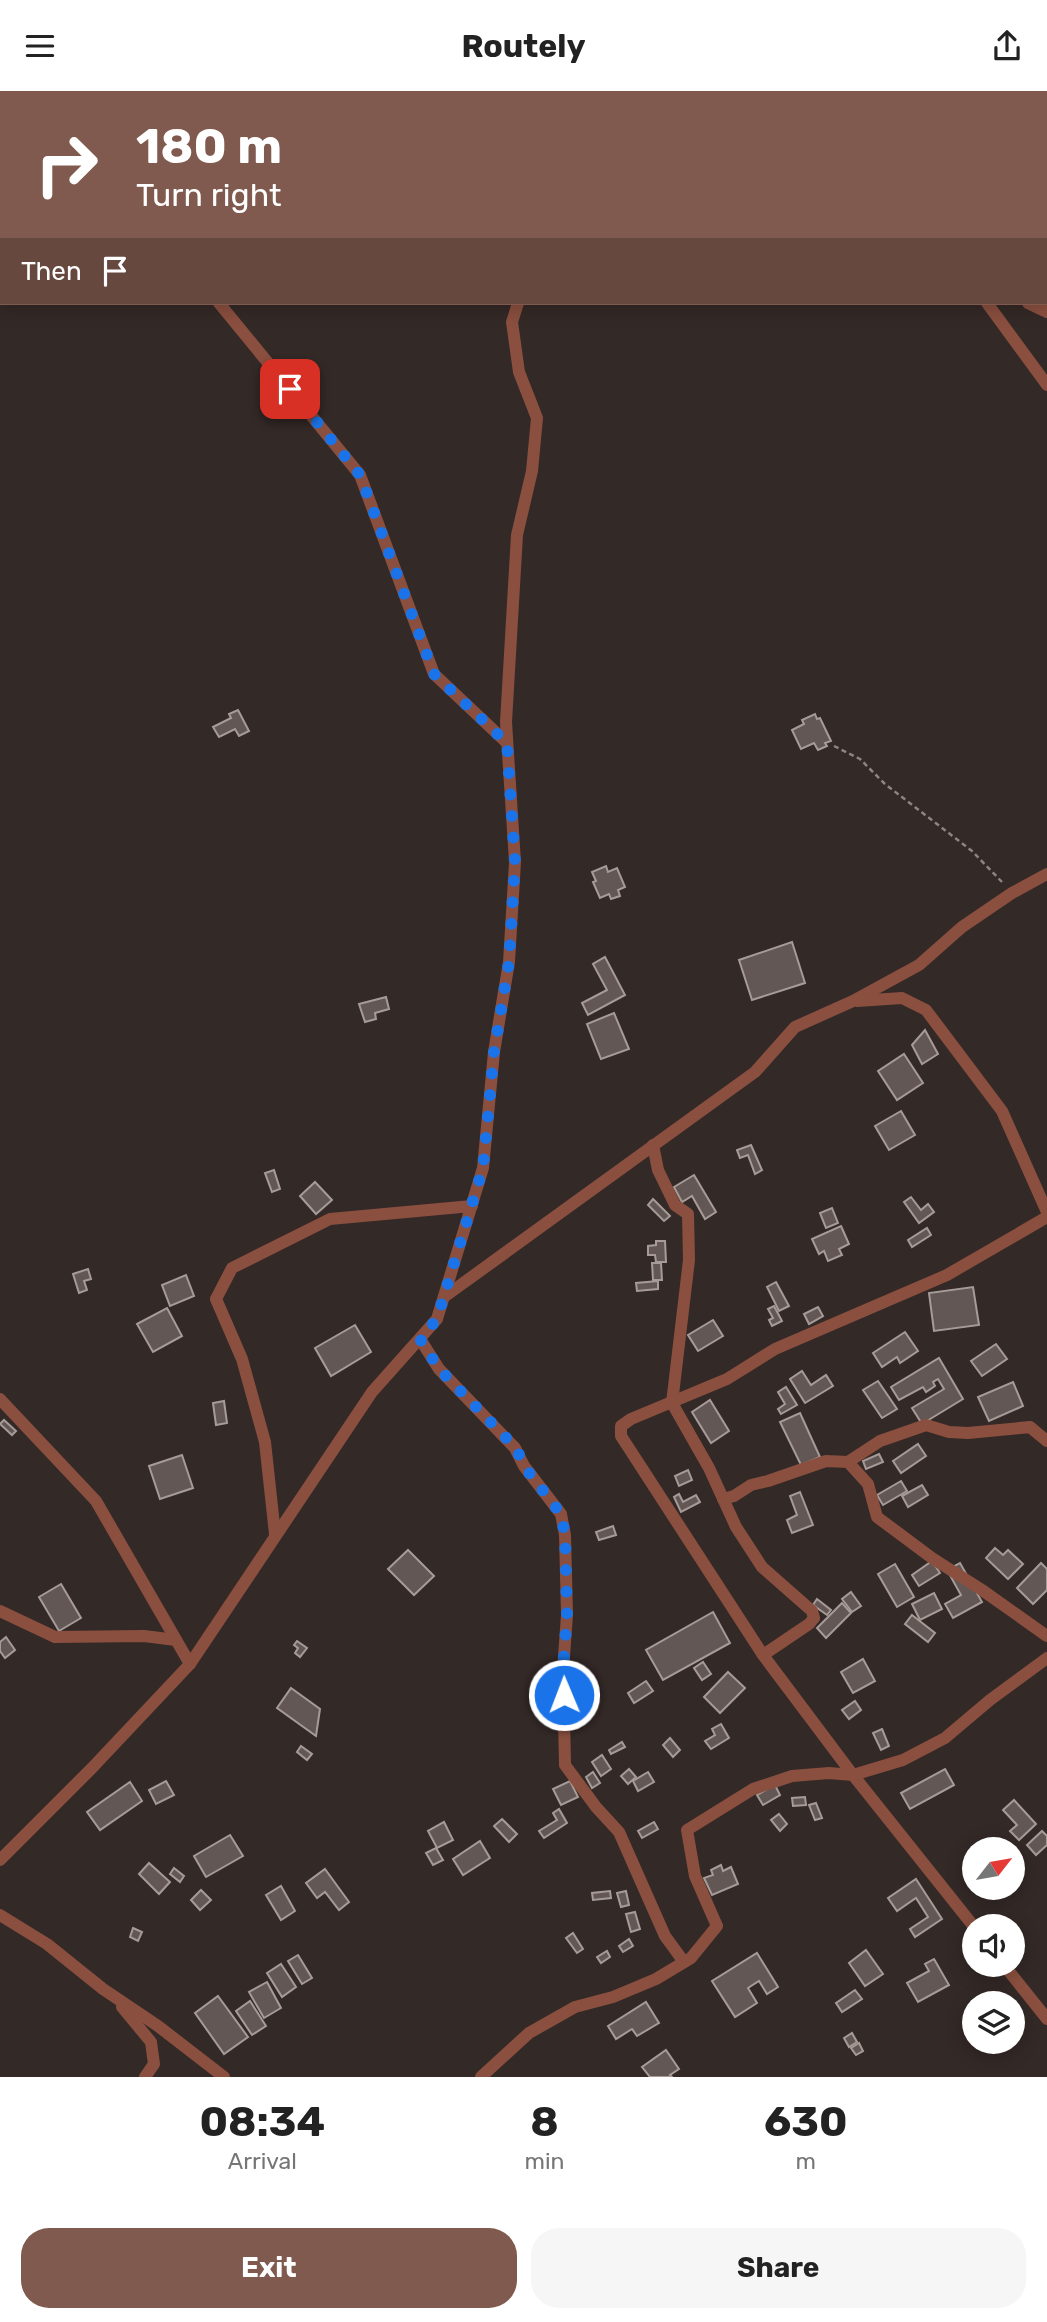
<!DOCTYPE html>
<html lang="en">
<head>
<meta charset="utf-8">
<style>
  body { margin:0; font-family:Rubik,sans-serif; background:#f6f6f6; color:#222; height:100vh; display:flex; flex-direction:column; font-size:26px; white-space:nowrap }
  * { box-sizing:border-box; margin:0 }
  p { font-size:23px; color:#767676 }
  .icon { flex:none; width:38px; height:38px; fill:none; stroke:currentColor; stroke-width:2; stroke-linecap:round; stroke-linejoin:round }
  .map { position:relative; height:1986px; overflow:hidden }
  .drawer { display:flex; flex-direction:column; background:#fff; flex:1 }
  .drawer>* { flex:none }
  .top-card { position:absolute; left:0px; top:0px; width:1048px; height:214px; box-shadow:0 4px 18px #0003; background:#805a4f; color:#fff; overflow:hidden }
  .needle { width:46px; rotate:59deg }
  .buttons { position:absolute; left:962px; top:1746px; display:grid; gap:14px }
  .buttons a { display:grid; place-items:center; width:63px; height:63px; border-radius:50%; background:#fff; box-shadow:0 4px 18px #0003; font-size:35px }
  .pin { position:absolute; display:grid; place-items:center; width:60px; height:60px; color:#fff; margin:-30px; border-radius:14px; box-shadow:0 4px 10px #0006 }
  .me { position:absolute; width:77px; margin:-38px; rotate:359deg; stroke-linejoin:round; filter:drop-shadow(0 0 5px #0008) }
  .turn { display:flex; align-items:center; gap:24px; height:147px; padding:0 21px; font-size:32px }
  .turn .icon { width:91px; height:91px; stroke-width:2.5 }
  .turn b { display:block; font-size:49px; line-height:60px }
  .then { display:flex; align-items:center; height:66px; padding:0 21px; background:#0003; gap:14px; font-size:26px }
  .eta { display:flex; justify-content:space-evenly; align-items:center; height:119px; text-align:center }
  .eta b { font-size:42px; font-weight:700; line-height:49px }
  .primary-button { display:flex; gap:14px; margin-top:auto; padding:14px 21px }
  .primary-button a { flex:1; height:80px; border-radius:28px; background:#805a4f; color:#fff; font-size:28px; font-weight:700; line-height:80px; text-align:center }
  .primary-button a+a { background:#f6f6f6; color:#222 }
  header { display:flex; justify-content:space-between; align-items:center; height:91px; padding:0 21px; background:#fff; font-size:32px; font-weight:700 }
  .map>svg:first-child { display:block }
  .building { fill:#625754; stroke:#a79b98; stroke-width:2 }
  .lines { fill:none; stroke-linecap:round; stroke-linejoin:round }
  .path { stroke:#8d8583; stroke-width:2.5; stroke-dasharray:5 3.5; stroke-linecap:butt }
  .street { stroke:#8a4f3f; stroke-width:12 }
  .route { stroke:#1a73e8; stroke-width:12; stroke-dasharray:0 21.6 }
</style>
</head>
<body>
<header><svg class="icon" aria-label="menu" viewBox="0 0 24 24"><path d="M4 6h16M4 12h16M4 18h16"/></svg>Routely<svg class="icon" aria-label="share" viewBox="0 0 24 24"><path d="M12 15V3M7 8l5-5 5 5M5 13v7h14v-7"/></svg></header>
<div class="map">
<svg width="1047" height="1986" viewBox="0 0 1047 1986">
  <rect width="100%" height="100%" fill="#332927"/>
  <g class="building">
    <polygon points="238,619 249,640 239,645 235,638 219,646 213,636 231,627 229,623"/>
    <polygon points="815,623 817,628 820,627 831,650 825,652 827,655 818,659 814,652 801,658 792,639 804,633 802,629"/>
    <polygon points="606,775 608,781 617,777 625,796 618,799 620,805 611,808 609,803 600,807 593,791 596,790 592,781"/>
    <polygon points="792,851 805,892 752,909 739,869"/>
    <polygon points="605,866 625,904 588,924 582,912 607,899 593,873"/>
    <polygon points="386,906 389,918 375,922 376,928 365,931 359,913"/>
    <polygon points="614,922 629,958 601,968 587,933"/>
    <polygon points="925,939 938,963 922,973 912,954"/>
    <polygon points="904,963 923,992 897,1009 878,980"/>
    <polygon points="901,1020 915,1044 889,1059 875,1035"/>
    <polygon points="751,1054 762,1079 755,1083 748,1064 740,1067 737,1059"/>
    <polygon points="274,1079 280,1098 272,1101 265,1082"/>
    <polygon points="694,1084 716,1121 705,1128 692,1105 682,1111 674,1096"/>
    <polygon points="315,1091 332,1109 316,1123 300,1105"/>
    <polygon points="911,1106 921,1119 928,1113 934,1121 919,1132 904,1111"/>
    <polygon points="653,1108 670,1125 664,1130 648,1114"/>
    <polygon points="832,1117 838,1132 826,1137 820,1122"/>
    <polygon points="841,1135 849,1153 839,1158 842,1164 828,1170 824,1160 819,1163 812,1148"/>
    <polygon points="927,1137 931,1144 912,1156 908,1149"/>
    <polygon points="656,1150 665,1150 666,1171 656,1171 655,1164 648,1164 648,1155 656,1154"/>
    <polygon points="652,1172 661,1172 662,1189 653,1189"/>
    <polygon points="88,1178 91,1188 84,1190 87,1199 79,1202 73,1183"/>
    <polygon points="186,1184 194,1205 170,1215 162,1194"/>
    <polygon points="658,1190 658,1198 637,1200 636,1192"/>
    <polygon points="776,1191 789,1215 779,1220 767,1196"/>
    <polygon points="973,1196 979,1234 934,1240 929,1202"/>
    <polygon points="774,1215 782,1230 772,1235 769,1229 773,1227 768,1218"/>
    <polygon points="818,1216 823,1225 809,1233 804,1223"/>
    <polygon points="167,1217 182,1245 153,1261 137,1233"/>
    <polygon points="713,1229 723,1245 698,1260 688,1244"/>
    <polygon points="355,1234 371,1261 331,1285 315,1257"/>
    <polygon points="905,1241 918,1260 900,1272 897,1266 882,1276 873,1262"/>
    <polygon points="996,1253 1007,1268 982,1285 971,1270"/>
    <polygon points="939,1267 963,1308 922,1333 912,1317 944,1298 938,1288 933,1291 935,1295 926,1301 923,1296 899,1309 891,1296"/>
    <polygon points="802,1280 811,1294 826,1284 833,1295 805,1312 790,1288"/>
    <polygon points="878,1290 897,1318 882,1327 863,1299"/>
    <polygon points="1013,1291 1023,1315 989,1330 978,1306"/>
    <polygon points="786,1296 797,1314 781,1323 778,1318 785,1313 778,1301"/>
    <polygon points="710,1309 729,1340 711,1352 692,1321"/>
    <polygon points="224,1310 227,1332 216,1334 213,1312"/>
    <polygon points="800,1322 820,1366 801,1374 780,1331"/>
    <polygon points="4,1329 16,1340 12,1344 0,1333"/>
    <polygon points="918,1353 926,1365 901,1382 893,1370"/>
    <polygon points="879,1363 883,1371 866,1378 863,1370"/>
    <polygon points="182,1364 193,1397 160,1408 149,1375"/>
    <polygon points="688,1379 692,1389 679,1395 675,1385"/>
    <polygon points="901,1390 907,1400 883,1414 877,1404"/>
    <polygon points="922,1394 928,1404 908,1416 902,1405"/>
    <polygon points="800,1401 813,1434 792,1442 787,1429 797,1424 790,1405"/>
    <polygon points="679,1403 683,1411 696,1404 700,1411 681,1421 674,1406"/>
    <polygon points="613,1435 616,1444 599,1449 596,1441"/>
    <polygon points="995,1457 1003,1464 1008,1459 1023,1473 1008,1488 986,1467"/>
    <polygon points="408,1459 434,1485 414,1504 388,1478"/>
    <polygon points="932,1470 940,1482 919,1495 912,1484"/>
    <polygon points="960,1472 982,1511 953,1527 945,1513 961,1504 947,1479"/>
    <polygon points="1041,1472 1047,1478 1047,1499 1033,1513 1017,1497"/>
    <polygon points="895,1473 914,1506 897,1516 878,1483"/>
    <polygon points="61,1493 81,1527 59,1540 39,1506"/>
    <polygon points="851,1501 861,1515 852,1521 842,1508"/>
    <polygon points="934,1502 942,1518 920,1529 912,1513"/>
    <polygon points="817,1508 831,1519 827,1524 813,1514"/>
    <polygon points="842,1512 851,1522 826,1547 817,1537"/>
    <polygon points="713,1521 730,1552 663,1589 646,1559"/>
    <polygon points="912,1524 935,1542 928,1551 905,1533"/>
    <polygon points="6,1546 15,1559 5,1567 0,1560 0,1551"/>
    <polygon points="297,1550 307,1557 300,1566 295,1562 298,1557 294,1554"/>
    <polygon points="863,1568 875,1590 853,1602 841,1581"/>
    <polygon points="703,1571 711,1583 702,1589 694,1577"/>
    <polygon points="728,1581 745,1597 720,1622 704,1606"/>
    <polygon points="646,1590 653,1600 634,1612 628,1602"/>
    <polygon points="291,1597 320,1618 316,1645 277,1617"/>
    <polygon points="855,1610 861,1619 849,1628 842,1619"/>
    <polygon points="721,1633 729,1647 711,1658 705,1650 715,1644 712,1638"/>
    <polygon points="882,1638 889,1655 881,1659 873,1642"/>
    <polygon points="670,1647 680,1659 673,1666 663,1654"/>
    <polygon points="622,1651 625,1656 611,1663 609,1659"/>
    <polygon points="301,1655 312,1663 307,1669 297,1661"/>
    <polygon points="602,1664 611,1678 601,1685 592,1671"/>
    <polygon points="629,1678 636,1686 628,1693 621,1685"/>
    <polygon points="945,1678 954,1694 910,1718 901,1702"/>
    <polygon points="593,1681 600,1692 592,1697 586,1686"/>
    <polygon points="648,1681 654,1691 638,1700 633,1690"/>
    <polygon points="166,1690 174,1704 156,1713 149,1699"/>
    <polygon points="570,1690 578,1706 561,1714 553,1698"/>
    <polygon points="130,1691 142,1710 100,1739 87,1721"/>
    <polygon points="775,1694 780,1704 763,1714 757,1704"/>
    <polygon points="805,1706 806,1714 793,1715 792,1707"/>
    <polygon points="1014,1709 1036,1733 1019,1749 1010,1740 1017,1734 1003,1719"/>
    <polygon points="816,1712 822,1727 815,1729 809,1714"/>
    <polygon points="559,1718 567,1732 544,1747 539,1740 557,1729 553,1722"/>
    <polygon points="779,1723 787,1733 780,1740 771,1729"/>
    <polygon points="502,1728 517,1743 509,1751 494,1735"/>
    <polygon points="444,1731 453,1749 437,1757 428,1740"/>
    <polygon points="654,1731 658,1738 642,1747 638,1740"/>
    <polygon points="1042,1740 1047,1745 1047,1754 1036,1764 1027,1754"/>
    <polygon points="230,1744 243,1765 206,1786 194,1765"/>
    <polygon points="480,1750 490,1767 463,1784 453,1768"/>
    <polygon points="436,1757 443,1769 433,1774 426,1762"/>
    <polygon points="149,1772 170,1791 159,1803 139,1783"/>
    <polygon points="721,1774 723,1780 731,1776 738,1793 712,1804 704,1787 713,1784 711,1779"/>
    <polygon points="174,1777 184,1785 180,1791 170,1783"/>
    <polygon points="325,1778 349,1811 339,1819 325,1801 317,1807 306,1792"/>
    <polygon points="916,1788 942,1828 915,1846 910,1838 928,1826 916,1807 897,1820 888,1807"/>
    <polygon points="281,1795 295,1820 281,1829 266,1804"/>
    <polygon points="201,1799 211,1809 200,1819 191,1809"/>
    <polygon points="610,1800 611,1807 593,1809 592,1802"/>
    <polygon points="626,1800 629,1814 621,1816 617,1802"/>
    <polygon points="635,1821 640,1838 631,1841 626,1823"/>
    <polygon points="133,1837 142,1841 138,1850 130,1846"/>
    <polygon points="573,1842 583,1858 577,1862 566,1847"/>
    <polygon points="629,1848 633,1855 623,1861 619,1855"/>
    <polygon points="866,1859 883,1883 865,1895 849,1872"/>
    <polygon points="607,1860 610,1866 601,1872 597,1866"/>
    <polygon points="757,1862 778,1896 767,1903 759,1890 748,1897 757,1912 735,1926 712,1890"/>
    <polygon points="298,1864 312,1887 302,1893 288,1870"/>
    <polygon points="934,1868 949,1894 918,1911 907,1892 929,1880 925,1873"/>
    <polygon points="281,1873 296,1896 282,1906 267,1882"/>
    <polygon points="267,1891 281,1917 264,1927 249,1901"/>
    <polygon points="855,1899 862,1908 842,1921 836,1912"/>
    <polygon points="218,1905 248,1946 224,1963 195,1922"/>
    <polygon points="250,1910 266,1935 252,1944 236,1920"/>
    <polygon points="646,1911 659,1932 637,1945 632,1938 616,1948 608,1935"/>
    <polygon points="852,1942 857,1951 849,1956 844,1947"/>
    <polygon points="859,1952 863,1960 856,1964 851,1957"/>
    <polygon points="666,1959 679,1978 670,1984 672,1986 650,1986 642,1976"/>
  </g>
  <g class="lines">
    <polyline class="path" points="834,655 860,668 885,693 972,760 1002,791"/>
    <g class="street">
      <polyline points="835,0 836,2"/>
      <polyline points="556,2 556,0"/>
      <polyline points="0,16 2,16"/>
      <polyline points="219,212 360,384 434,583 507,652"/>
      <polyline points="987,212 1047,294"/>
      <polyline points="1028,212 1047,221"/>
      <polyline points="857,910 902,907 926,919 1002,1020 1047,1121"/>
      <polyline points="653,1054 658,1079 675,1114 688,1123 689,1169 672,1312 709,1377 736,1436 762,1476 812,1520 814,1527 809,1533 763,1564"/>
      <polyline points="444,1206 755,981 795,936 853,910 919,874 962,836 1012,802 1047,783"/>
      <polyline points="420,1248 439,1278 515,1357 524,1375 561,1423 565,1444 567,1524 563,1579 565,1674 596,1716 619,1741 665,1845 684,1871"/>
      <polyline points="0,1308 96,1410 190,1573"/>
      <polyline points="848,1371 868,1393 877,1426 932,1467 982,1499 1047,1545"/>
      <polyline points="723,1408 734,1405 751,1394 768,1390 826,1370 848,1371 880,1350 926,1334 949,1341 968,1342 1030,1336 1047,1350"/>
      <polyline points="275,1443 265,1351 242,1268 216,1208 232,1177 330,1128 472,1115"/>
      <polyline points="0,1520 55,1546 144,1545 176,1549"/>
      <polyline points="0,1769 92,1677 190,1573 372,1301 437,1228 483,1077 494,961 509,871 515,771 506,631 517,444 532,380 537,327 519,281 512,231 518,212"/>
      <polyline points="0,1824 47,1853 103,1898 158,1935 224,1986"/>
      <polyline points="975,1837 853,1684 763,1564 621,1345 621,1335 631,1328 727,1288 775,1258 947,1184 1047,1126"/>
      <polyline points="1004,1874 1047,1928"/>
      <polyline points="122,1916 151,1951 154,1973 145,1986"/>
      <polyline points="481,1986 529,1942 575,1916 613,1906 656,1888 691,1867 717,1835 695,1785 687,1739 753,1698 792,1685 829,1682 853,1684 903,1669 945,1647 990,1609 1047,1567"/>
    </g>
  </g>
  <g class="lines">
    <polyline class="route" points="290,298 360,384 434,583 507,652 515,771 509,871 494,961 483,1077 437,1228 420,1248 439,1278 516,1357 524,1375 561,1423 565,1444 567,1524 563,1578 564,1604"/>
  </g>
</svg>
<div class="buttons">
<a><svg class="needle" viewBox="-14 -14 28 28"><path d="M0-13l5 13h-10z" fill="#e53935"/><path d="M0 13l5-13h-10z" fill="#767676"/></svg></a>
<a><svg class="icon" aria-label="sound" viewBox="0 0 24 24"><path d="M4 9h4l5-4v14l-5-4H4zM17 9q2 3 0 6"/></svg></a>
<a><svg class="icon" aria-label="layers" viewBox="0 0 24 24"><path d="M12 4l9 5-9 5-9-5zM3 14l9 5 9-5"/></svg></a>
</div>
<div class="pin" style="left:290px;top:298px;background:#d93025"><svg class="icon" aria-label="arrive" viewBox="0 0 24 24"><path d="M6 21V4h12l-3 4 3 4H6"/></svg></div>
<svg class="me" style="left:564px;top:1604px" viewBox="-20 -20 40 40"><circle r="17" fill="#1a73e8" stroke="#fff" stroke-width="3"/><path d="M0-11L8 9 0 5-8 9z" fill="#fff"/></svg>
<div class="top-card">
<div class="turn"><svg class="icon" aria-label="right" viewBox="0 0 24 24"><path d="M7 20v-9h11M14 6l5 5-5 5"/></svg><div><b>180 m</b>Turn right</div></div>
<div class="then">Then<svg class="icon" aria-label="arrive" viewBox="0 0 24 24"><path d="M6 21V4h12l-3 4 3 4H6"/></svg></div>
</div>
</div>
<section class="drawer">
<div class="eta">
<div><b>08:34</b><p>Arrival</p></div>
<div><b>8</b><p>min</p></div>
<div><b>630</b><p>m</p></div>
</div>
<div class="primary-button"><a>Exit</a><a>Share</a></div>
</section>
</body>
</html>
